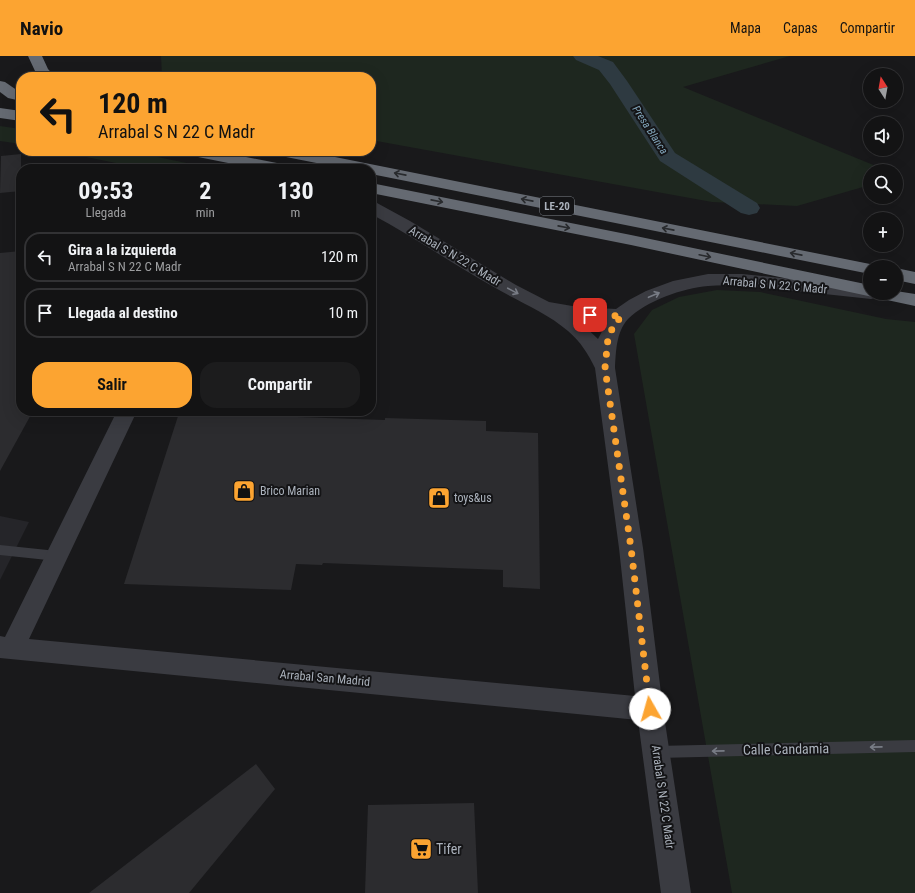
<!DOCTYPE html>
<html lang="es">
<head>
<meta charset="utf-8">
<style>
  body { margin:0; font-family:"Roboto Condensed",sans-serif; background:#1c1c1d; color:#f1f3f6; height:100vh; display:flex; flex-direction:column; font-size:15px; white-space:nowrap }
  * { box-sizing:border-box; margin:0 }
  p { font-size:13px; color:#9d9ea0 }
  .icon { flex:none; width:22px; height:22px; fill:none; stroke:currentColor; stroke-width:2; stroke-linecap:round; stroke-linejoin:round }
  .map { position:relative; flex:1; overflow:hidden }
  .side { position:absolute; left:16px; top:108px; width:360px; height:252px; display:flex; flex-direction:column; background:#131314; border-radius:16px; box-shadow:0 4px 16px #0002,0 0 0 1px #323234 }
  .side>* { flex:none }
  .top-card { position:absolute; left:16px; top:16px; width:360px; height:84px; border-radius:16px; box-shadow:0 4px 16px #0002,0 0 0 1px #323234; background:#fca431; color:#111; overflow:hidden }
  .needle { width:26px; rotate:349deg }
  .fabs { position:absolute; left:863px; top:12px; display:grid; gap:8px }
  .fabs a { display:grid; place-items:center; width:40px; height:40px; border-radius:50%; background:#131314; box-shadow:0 4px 16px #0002,0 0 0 1px #323234; font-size:20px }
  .pin { position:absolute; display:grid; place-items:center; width:34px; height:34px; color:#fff; margin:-17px; border-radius:8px; box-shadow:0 2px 6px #0006 }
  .me { position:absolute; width:44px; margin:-22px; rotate:353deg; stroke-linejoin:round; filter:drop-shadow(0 0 3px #0008) }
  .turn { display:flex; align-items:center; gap:14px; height:84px; padding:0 16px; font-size:18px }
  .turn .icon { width:52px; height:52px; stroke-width:2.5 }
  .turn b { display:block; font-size:28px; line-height:34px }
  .eta { display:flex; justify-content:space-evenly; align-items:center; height:68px; text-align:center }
  .eta b { font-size:24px; font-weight:700; line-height:28px }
  .primary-button { display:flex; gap:8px; margin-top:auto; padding:8px 16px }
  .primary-button a { flex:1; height:46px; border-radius:16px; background:#fca431; color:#111; font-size:16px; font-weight:700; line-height:46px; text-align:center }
  .primary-button a+a { background:#1c1c1d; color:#f1f3f6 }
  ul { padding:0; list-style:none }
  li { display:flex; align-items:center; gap:12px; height:50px; margin:0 8px 6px; padding:0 8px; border:2px solid #323234; border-radius:16px }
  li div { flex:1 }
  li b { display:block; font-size:15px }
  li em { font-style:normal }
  header { display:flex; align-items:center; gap:24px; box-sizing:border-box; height:56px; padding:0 20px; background:#fca431; color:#111 }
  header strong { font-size:19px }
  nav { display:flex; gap:22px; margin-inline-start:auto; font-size:14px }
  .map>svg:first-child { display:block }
  .built { fill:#252529 }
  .green { fill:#1e271f }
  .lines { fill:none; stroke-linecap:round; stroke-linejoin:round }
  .canal { fill:#2e3a41; fill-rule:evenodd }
  .building { fill:#2c2c2f }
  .service { fill:#3a3b41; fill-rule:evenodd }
  .minor { fill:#3a3b41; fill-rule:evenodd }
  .motorway { fill:#656a72; fill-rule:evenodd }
  .oneway { stroke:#282a2d }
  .oneway2 { stroke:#787c85 }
  .route { stroke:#fca431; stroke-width:7; stroke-dasharray:0 12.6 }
  .labels { text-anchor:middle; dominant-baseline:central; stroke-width:4; stroke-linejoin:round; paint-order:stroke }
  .far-water-label { font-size:11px; font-style:italic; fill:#80a3b8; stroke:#141416 }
  .shield { fill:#141416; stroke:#7e838a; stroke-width:1 }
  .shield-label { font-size:11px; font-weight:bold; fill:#abb2bc }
  .street-label { font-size:12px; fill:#abb2bc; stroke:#141416 }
  .poi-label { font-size:12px; fill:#abb2bc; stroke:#141416; text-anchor:start }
  .near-street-label { font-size:14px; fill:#abb2bc; stroke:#141416 }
  .near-poi-label { font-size:14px; fill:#abb2bc; stroke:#141416; text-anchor:start }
</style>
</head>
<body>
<header>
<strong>Navio</strong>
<nav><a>Mapa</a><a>Capas</a><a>Compartir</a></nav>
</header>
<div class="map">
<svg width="915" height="837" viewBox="0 0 915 837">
  <rect width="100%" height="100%" fill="#19191b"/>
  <polygon class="built" points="0,460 29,466 0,524"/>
  <g class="green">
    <polygon points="161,0 790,0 683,31 888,115 870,115 870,129 797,150 712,146 371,84 371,21 162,21"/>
    <polygon points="0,70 21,73 21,88 0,85"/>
    <polygon points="56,95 129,95 215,113 146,113"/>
    <polygon points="717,234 760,236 886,263 915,266 915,837 732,837 634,278 652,254 679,241"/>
  </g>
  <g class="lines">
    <polygon class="canal" points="573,0 598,0 613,6 627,25 675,97 757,147 760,152 757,157 749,159 741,157 660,105 610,28 599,14 576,4"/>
  </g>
  <g class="building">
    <polygon points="21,98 21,135 0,137 1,100"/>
    <polygon points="21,195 21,355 33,355 0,415 0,197"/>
    <polygon points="179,357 385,364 385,362 486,365 486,375 538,377 540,533 503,531 503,514 323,507 322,509 296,508 291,534 124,528"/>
    <polygon points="256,708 275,733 189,837 89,837"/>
    <polygon points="474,747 478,837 365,837 368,749"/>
  </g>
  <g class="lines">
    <g class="service">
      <polygon points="0,489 57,495 61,497 63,500 61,503 57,505 0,499"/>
      <polygon points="915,684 915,696 657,702 652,700 650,696 652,692 657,690"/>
    </g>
    <path class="minor" d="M371 146 377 147 410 165 516 229 549 246 578 251 616 253 629 244 646 235 673 225 708 218H742L870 231V237H880L878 241 871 243C840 240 809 236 777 233 755 231 731 228 708 230 683 232 646 245 628 263 616 276 616 296 615 312L643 492 663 653 691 837H661L638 664 0 602V580L5 581 117 355H137L29 583 635 640 619 492 595 312C588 298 581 286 568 275 546 256 517 245 492 230 451 207 413 180 371 158ZM576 262 607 266 598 283Z"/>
    <g class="motorway">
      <polygon points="28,0 42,0 48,13 55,21 40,21 35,15"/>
      <polygon points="0,25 5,26 21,37 21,45 8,42 0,36"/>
      <polygon points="0,52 21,55 21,65 0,62"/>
      <polygon points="185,95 216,95 282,108 288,110 290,113 258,113 193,100 187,98"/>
      <polygon points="273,95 305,95 870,208 878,211 870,211 870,218 371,118 371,113 347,113 281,100 275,98"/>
      <polygon points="371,127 631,179 870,229 870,237 896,237 896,235 915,238 915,250 631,189 371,137"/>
      <polygon points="896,212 915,216 915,228 896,224"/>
    </g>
  </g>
  <defs><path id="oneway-shaft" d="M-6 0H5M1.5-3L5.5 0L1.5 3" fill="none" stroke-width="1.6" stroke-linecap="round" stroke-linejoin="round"/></defs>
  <g class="oneway">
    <use href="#oneway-shaft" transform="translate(400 118) rotate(-169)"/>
    <use href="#oneway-shaft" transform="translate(527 144) rotate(-169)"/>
    <use href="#oneway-shaft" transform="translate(437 145) rotate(11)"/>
    <use href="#oneway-shaft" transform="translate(564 171) rotate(11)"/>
    <use href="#oneway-shaft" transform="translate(668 173) rotate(-169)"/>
    <use href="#oneway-shaft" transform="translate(796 198) rotate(-169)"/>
    <use href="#oneway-shaft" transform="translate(705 200) rotate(12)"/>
  </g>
  <g class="oneway2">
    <use href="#oneway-shaft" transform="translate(513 235) rotate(28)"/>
    <use href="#oneway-shaft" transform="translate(654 239) rotate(-23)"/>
    <use href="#oneway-shaft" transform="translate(876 691) rotate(179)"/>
    <use href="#oneway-shaft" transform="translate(718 695) rotate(179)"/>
  </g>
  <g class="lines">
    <polyline class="route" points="590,259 606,261 622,259 613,271 608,282 605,312 631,492 650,653"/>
  </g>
  <defs>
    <g id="shop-square" transform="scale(1.15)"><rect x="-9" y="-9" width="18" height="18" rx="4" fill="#fca431" stroke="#141416"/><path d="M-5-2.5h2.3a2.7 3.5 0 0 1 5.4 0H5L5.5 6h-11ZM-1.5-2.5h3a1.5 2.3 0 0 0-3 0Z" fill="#111"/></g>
    <g id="supermarket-square" transform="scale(1.15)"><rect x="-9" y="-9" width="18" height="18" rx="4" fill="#fca431" stroke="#141416"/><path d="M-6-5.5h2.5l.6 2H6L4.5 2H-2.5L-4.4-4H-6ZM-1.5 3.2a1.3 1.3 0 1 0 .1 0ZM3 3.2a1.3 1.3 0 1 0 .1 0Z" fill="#111"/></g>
  </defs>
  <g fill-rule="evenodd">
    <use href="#shop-square" x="244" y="435"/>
    <use href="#shop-square" x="439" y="442"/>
    <use href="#supermarket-square" x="421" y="793"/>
  </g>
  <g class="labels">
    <g class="far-water-label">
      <text transform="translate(650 74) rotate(57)">Presa Blanca</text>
    </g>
    <rect class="shield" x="540" y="141" width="34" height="18" rx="3"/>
    <g class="shield-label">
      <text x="557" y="150">LE-20</text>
    </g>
    <g class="street-label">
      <text transform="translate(455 200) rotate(31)">Arrabal S N 22 C Madr</text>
      <text transform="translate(775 229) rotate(5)">Arrabal S N 22 C Madr</text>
      <text transform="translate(325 622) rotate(5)">Arrabal San Madrid</text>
      <text transform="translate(663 741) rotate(82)">Arrabal S N 22 C Madr</text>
    </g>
    <g class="poi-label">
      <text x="260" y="435">Brico Marian</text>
      <text x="454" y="442">toys&amp;us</text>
    </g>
    <g class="near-street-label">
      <text transform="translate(786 693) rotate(-1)">Calle Candamia</text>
    </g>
    <g class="near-poi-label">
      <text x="436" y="793">Tifer</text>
    </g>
  </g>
</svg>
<div class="fabs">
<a><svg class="needle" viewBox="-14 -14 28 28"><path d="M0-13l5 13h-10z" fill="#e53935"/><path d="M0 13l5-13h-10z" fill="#9d9ea0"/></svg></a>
<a><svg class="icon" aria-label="sound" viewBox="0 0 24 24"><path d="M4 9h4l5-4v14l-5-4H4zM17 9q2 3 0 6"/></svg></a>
<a><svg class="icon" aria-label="search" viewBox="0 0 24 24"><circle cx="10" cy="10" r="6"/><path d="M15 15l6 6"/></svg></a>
<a>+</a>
<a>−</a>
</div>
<div class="pin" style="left:590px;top:259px;background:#d93025"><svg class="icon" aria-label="arrive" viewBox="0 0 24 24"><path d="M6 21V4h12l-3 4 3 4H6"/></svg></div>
<svg class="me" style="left:650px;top:653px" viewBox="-20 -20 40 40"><circle r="19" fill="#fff"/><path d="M0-13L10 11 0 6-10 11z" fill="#fca431"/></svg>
<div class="top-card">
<div class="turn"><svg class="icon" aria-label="left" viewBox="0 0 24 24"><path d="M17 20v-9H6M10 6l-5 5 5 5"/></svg><div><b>120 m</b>Arrabal S N 22 C Madr</div></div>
</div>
<section class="side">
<div class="eta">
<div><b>09:53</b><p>Llegada</p></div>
<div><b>2</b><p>min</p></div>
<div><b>130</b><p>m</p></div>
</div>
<ul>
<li><svg class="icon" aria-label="left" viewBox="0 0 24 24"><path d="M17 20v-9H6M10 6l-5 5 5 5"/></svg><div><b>Gira a la izquierda</b><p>Arrabal S N 22 C Madr</p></div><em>120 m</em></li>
<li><svg class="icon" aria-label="arrive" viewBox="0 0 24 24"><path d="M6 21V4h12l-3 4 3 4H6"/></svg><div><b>Llegada al destino</b></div><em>10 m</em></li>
</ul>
<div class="primary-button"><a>Salir</a><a>Compartir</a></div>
</section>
</div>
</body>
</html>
